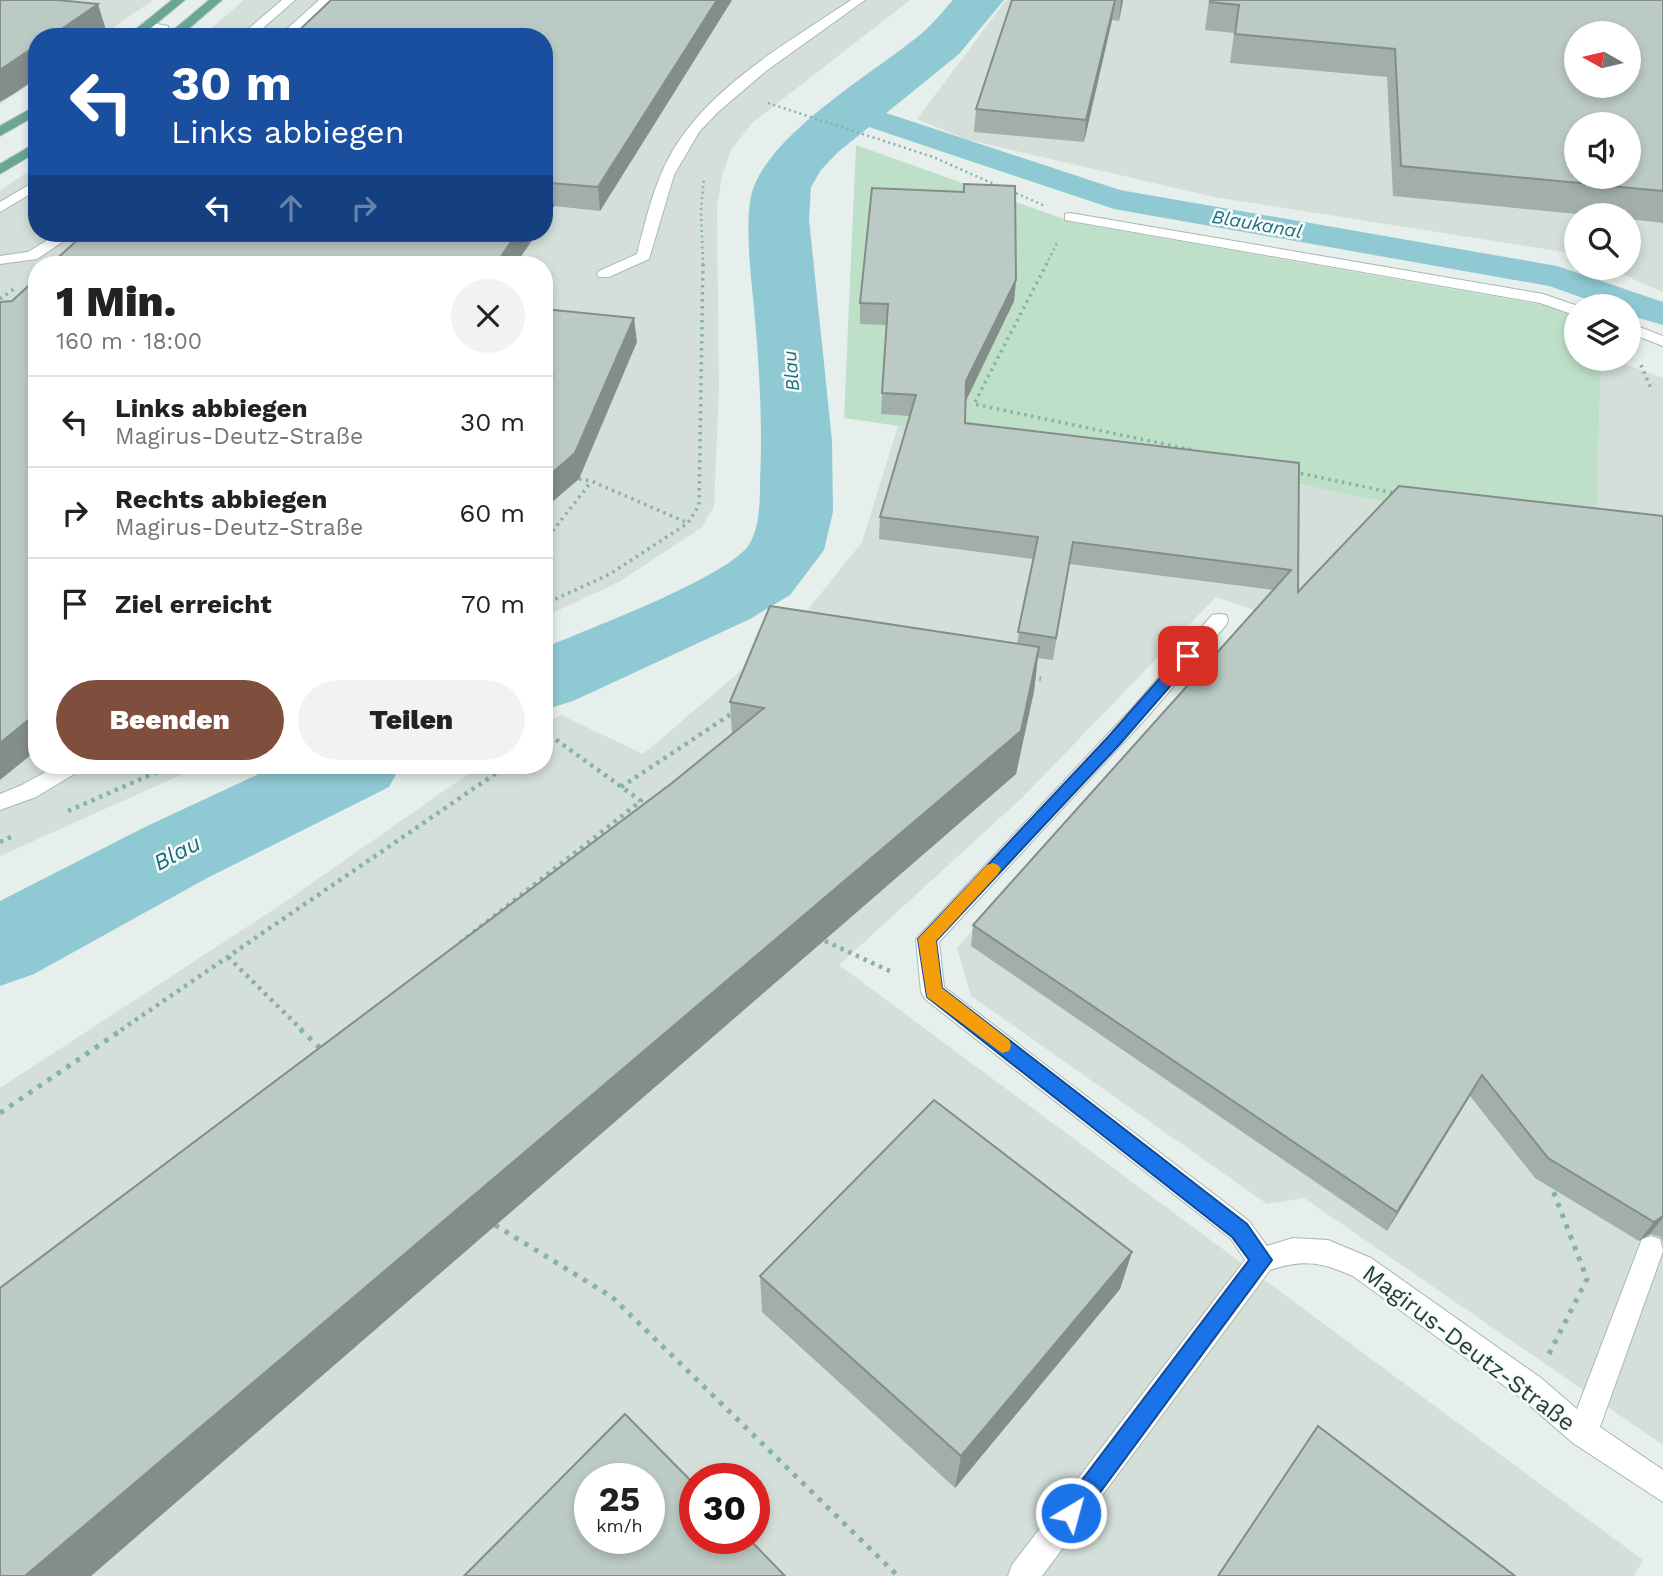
<!DOCTYPE html>
<html lang="de">
<head>
<meta charset="utf-8">
<style>
  body { margin:0; font-family:"Work Sans",sans-serif; background:#f2f2f2; color:#222; height:100vh; display:flex; flex-direction:column; font-size:26px; white-space:nowrap }
  * { box-sizing:border-box; margin:0 }
  p { font-size:23px; color:#767676 }
  .icon { flex:none; width:38px; height:38px; fill:none; stroke:currentColor; stroke-width:2; stroke-linecap:round; stroke-linejoin:round }
  .map { position:relative; flex:1; overflow:hidden }
  .drawer { position:absolute; left:28px; top:256px; width:525px; height:518px; display:flex; flex-direction:column; background:#fff; border-radius:28px; box-shadow:0 4px 10px #0003 }
  .drawer>* { flex:none }
  .banner { position:absolute; left:28px; top:28px; width:525px; height:214px; border-radius:28px; box-shadow:0 4px 10px #0003; background:#1a4fa0; color:#fff; overflow:hidden }
  .needle { width:46px; rotate:278deg }
  .fabs { position:absolute; left:1564px; top:21px; display:grid; gap:14px }
  .fabs a { display:grid; place-items:center; width:77px; height:77px; border-radius:50%; background:#fff; box-shadow:0 4px 10px #0003; font-size:35px }
  .speed { position:absolute; left:574px; top:1463px; display:flex; gap:14px; font-size:35px; font-weight:700; text-align:center }
  .speed>* { display:grid; place-content:center; width:91px; height:91px; border-radius:50%; background:#fff; box-shadow:0 4px 10px #0003; line-height:1 }
  .speed small { font-size:18px; font-weight:400 }
  .speed .limit { border:10px solid #d22; background:#fff; color:#111 }
  .pin { position:absolute; display:grid; place-items:center; width:60px; height:60px; color:#fff; margin:-30px; border-radius:14px; box-shadow:0 4px 10px #0006 }
  .me { position:absolute; width:77px; margin:-38px; rotate:37deg; stroke-linejoin:round; filter:drop-shadow(0 0 5px #0008) }
  .turn { display:flex; align-items:center; gap:24px; height:147px; padding:0 28px; font-size:32px }
  .turn .icon { width:91px; height:91px; stroke-width:2.5 }
  .turn b { display:block; font-size:49px; line-height:60px }
  .lanes { display:flex; align-items:center; height:66px; padding:0 28px; background:#0003; justify-content:center; gap:35px; direction:ltr }
  .lanes .off { opacity:.35 }
  .round { display:grid; place-items:center; flex:none; width:74px; height:74px; border-radius:37px; background:#f2f2f2 }
  .headline { display:flex; align-items:center; justify-content:space-between; height:119px; padding:0 28px }
  h1 { font-size:42px; font-weight:800; line-height:52px }
  .cta { display:flex; gap:14px; margin-top:auto; padding:14px 28px }
  .cta a { flex:1; height:80px; border-radius:42px; background:#804e3d; color:#fff; font-size:28px; font-weight:800; line-height:80px; text-align:center }
  .cta a+a { background:#f2f2f2; color:#222 }
  ul { padding:0; list-style:none }
  li { display:flex; align-items:center; gap:21px; height:91px; padding:0 28px; border-top:2px solid #e0e0e0 }
  li div { flex:1 }
  li b { display:block; font-size:26px }
  li em { font-style:normal }
  .map>svg:first-child { display:block }
  .built { fill:#d4dfda; fill-rule:evenodd }
  .green { fill:#bfe0c8 }
  .lines { fill:none; stroke-linecap:round; stroke-linejoin:round }
  .canal { fill:#8ec9d4; fill-rule:evenodd }
  .river { fill:#8ec9d4; fill-rule:evenodd }
  .minor-casing { stroke:#a8b8b2; stroke-width:2 }
  .major-casing { stroke:#c2cac8; stroke-width:2 }
  .path-far3 { stroke:#86b3a5; stroke-width:2.5; stroke-dasharray:2 3.5; stroke-linecap:butt }
  .path-far2 { stroke:#86b3a5; stroke-width:3.5; stroke-dasharray:2.5 4.5; stroke-linecap:butt }
  .path-far1 { stroke:#86b3a5; stroke-width:4.5; stroke-dasharray:3.5 5; stroke-linecap:butt }
  .path { stroke:#86b3a5; stroke-width:5; stroke-dasharray:4.5 7; stroke-linecap:butt }
  .minor { fill:#fff; fill-rule:evenodd }
  .major { fill:#6aa596; fill-rule:evenodd }
  .wall { fill:#a1aea9 }
  .shaded-wall { fill:#838d89 }
  .building { fill:#bbcac4; stroke:#838d89; stroke-width:2; fill-rule:evenodd }
  .route { fill:#1a73e8; stroke:#114b97; stroke-width:2 }
  .slow { fill:#f59e0b }
  .labels { text-anchor:middle; dominant-baseline:central; stroke-width:5; stroke-linejoin:round; paint-order:stroke }
  .far-water-label { font-size:19px; font-style:italic; fill:#1c6f80; stroke:#f7fbf9 }
  .water-label { font-size:23px; font-style:italic; fill:#1c6f80; stroke:#f7fbf9 }
  .near-street-label { font-size:24px; fill:#24423a; stroke:#f7fbf9 }
</style>
</head>
<body>
<div class="map">
<svg width="1663" height="1576" viewBox="0 0 1663 1576">
  <rect width="100%" height="100%" fill="#e6efeb"/>
  <g class="built">
    <polygon points="0,0 153,0 100,37 37,37 37,80 0,104"/>
    <polygon points="244,0 910,0 752,123 731,150 722,176 717,208 719,390 714,507 701,528 619,582 544,617 544,264 37,264 37,765 203,765 0,856 0,191 37,165 37,233 544,233 544,37 201,37"/>
    <path d="M1006 0H1663V292L1608 268H1629V215H1577V254L1214 197 965 139 917 119ZM1577 33H1629V86H1577ZM1577 124H1629V177H1577Z"/>
    <path d="M1601 359H1611L1663 378V1445L1304 1198 1267 1204 971 996 957 948 1254 610 1216 597 1024 796 839 965 1643 1560 1634 1576H0V1088L282 904 481 765H544V723L561 715 643 754 798 622 862 542 898 426 1596 529ZM590 1479H649V1538H590ZM695 1479H754V1538H695Z"/>
  </g>
  <polygon class="green" points="856,145 1075,223 1549,306 1577,315 1577,359 1601,359 1596,530 1391,503 1293,483 844,418"/>
  <g class="lines">
    <polygon class="canal" points="856,103 1120,190 1557,266 1663,302 1663,325 1629,315 1629,306 1606,306 1549,286 1114,209 845,119 840,112 845,105"/>
    <g class="river">
      <path d="M953 0H1004L959 54 837 153 821 170 811 187 809 219 832 441 833 512 824 550 790 595 750 619 573 701 544 710V648C585 630 732 576 750 543 760 525 760 501 760 481 763 423 759 365 754 307 751 277 743 213 754 186 778 128 872 74 921 34 933 24 943 11 953 0Z"/>
      <polygon points="278,765 401,765 389,787 209,877 34,974 0,986 0,901 145,827"/>
    </g>
    <g class="minor-casing">
      <g id="minor">
        <polygon points="282,0 295,0 253,37 239,37"/>
        <polygon points="319,0 332,0 291,37 278,37"/>
        <path d="M851 0H865L766 71 718 112 699 132 674 175 649 259 609 277H599L597 274 599 271 637 254C646 219 654 183 672 152 711 85 789 42 851 0Z"/>
        <polygon points="146,22 168,26 170,37 158,37 158,32 142,29 142,23"/>
        <polygon points="37,180 37,190 0,212 0,202"/>
        <polygon points="1070,213 1543,294 1578,306 1577,316 1540,303 1065,220 1065,214"/>
        <polygon points="59,233 76,233 37,259 0,264 0,256 28,252"/>
        <polygon points="1629,323 1663,336 1663,346 1629,333"/>
        <path d="M1219 614 1226 615 1228 620 1226 625 1149 715 939 942 944 987 1249 1221 1267 1246 1293 1238 1328 1240 1371 1258 1541 1378 1577 1409 1642 1239 1651 1236 1660 1239 1663 1251 1600 1427 1663 1470V1502L1573 1443 1521 1398 1353 1276C1321 1262 1303 1259 1270 1270L1042 1576H1008L1012 1565 1245 1260 1231 1239 925 999 921 992 916 939 1135 705 1212 615Z"/>
        <polygon points="58,765 84,765 81,770 36,797 0,810 0,794 22,785"/>
      </g>
    </g>
    <g class="major-casing">
      <g id="major">
        <polygon points="172,0 185,0 140,37 126,37"/>
        <polygon points="209,0 222,0 179,37 165,37"/>
        <polygon points="37,105 37,115 0,136 0,126"/>
        <polygon points="37,142 37,152 0,174 0,164"/>
      </g>
    </g>
    <g class="path-far3">
      <polyline points="768,103 933,157 1003,188"/>
      <polyline points="1011,191 1045,206"/>
      <polyline points="703,265 701,209 704,178"/>
      <polyline points="1046,265 1058,241"/>
    </g>
    <g class="path-far2">
      <polyline points="1047,263 974,404 1193,450"/>
      <polyline points="0,299 14,289"/>
      <polyline points="1641,365 1652,391"/>
      <polyline points="1294,472 1399,494"/>
      <polyline points="579,479 591,481 688,523"/>
      <polyline points="544,542 591,482"/>
      <polyline points="549,602 610,574 688,523 699,505 703,263"/>
    </g>
    <g class="path-far1">
      <polyline points="544,604 553,600"/>
      <polyline points="1031,677 1041,679"/>
      <polyline points="621,787 734,712"/>
      <polyline points="68,811 173,765"/>
      <polyline points="0,842 15,835"/>
      <polyline points="825,941 894,973"/>
      <polyline points="460,943 641,801 551,736 544,726"/>
      <polyline points="228,957 302,1030"/>
      <polyline points="121,1030 508,765"/>
    </g>
    <g class="path">
      <polyline points="300,1029 322,1050"/>
      <polyline points="0,1113 123,1029"/>
      <polyline points="495,1225 612,1297 898,1576"/>
      <polyline points="1549,1354 1587,1279 1552,1188"/>
    </g>
    <use href="#minor" class="minor"/>
    <use href="#major" class="major"/>
  </g>
  <g class="wall">
    <polygon points="331,0 732,0 600,211 554,206 544,221 544,37"/>
    <polygon points="1012,0 1123,0 1119,21 1112,20 1084,142 974,132 976,109"/>
    <polygon points="1209,0 1663,0 1663,223 1629,219 1629,215 1587,215 1393,196 1387,77 1230,63 1234,33 1205,30"/>
    <polygon points="964,184 1016,280 1014,301 965,401 965,423 1299,463 1298,592 1663,516 1663,1243 1661,1237 1650,1234 1639,1241 1535,1178 1470,1096 1387,1231 971,946 973,925 1273,590 1069,564 1053,660 1038,658 1034,691 1016,774 91,1576 0,1576 672,783 732,734 730,702 1017,644 1033,559 879,539 880,517 910,416 881,414 886,325 860,324 860,303 963,192"/>
    <polygon points="1132,1252 1120,1289 955,1488 762,1312 760,1276"/>
  </g>
  <g class="shaded-wall">
    <polygon points="717,0 732,0 600,211 598,187"/>
    <polygon points="1115,0 1112,20 1084,142 1086,120"/>
    <polygon points="1121,0 1123,0 1119,21"/>
    <polygon points="98,4 106,30 96,37 50,37"/>
    <polygon points="37,45 37,78 15,93 0,102 0,70"/>
    <polygon points="550,183 554,206 544,221 544,192"/>
    <polygon points="517,233 537,233 516,264 496,264"/>
    <polygon points="1016,280 1014,301 965,403 966,381"/>
    <polygon points="634,318 637,342 579,479 544,509 544,480"/>
    <polygon points="1039,647 1034,691 1016,774 91,1576 25,1576"/>
    <polygon points="37,713 37,750 0,780 0,743"/>
    <polygon points="1482,1075 1470,1096 1387,1231 1397,1212"/>
    <polygon points="1663,1216 1663,1218 1650,1234 1639,1241 1654,1222"/>
    <polygon points="1132,1252 1120,1289 955,1488 961,1456"/>
  </g>
  <g class="building">
    <polygon points="0,0 57,0 98,4 50,37 37,37 37,45 0,70"/>
    <polygon points="331,0 717,0 598,187 550,183 544,192 544,37 292,37"/>
    <polygon points="1012,0 1115,0 1086,120 976,109"/>
    <path d="M1210 0H1663V191L1401 166 1395 49 1235 34 1239 5 1210 2ZM1577 33H1629V86H1577ZM1577 124H1629V177H1577Z"/>
    <polygon points="964,184 1015,186 1016,280 966,381 965,423 1299,463 1298,592 1399,486 1663,516 1663,1216 1654,1222 1548,1158 1482,1075 1397,1212 973,925 1291,570 1073,542 1056,638 1018,632 1038,537 880,517 916,395 882,393 888,304 860,303 872,188 964,192"/>
    <polygon points="85,233 517,233 496,264 51,264"/>
    <polygon points="37,278 37,713 0,743 0,302 12,301"/>
    <polygon points="544,309 634,318 575,453 544,480"/>
    <polygon points="770,606 1039,647 1021,731 25,1576 0,1576 0,1288 672,783 764,708 730,702"/>
    <polygon points="934,1100 1132,1252 961,1456 760,1276"/>
    <path d="M625 1414 695 1485V1538H748L785 1576H464ZM590 1479H649V1538H590Z"/>
    <polygon points="1318,1426 1515,1576 1218,1576"/>
  </g>
  <polygon class="route" points="1188,651 1195,656 1193,660 1119,745 936,941 942,988 1247,1224 1272,1260 1079,1521 1071,1524 1063,1521 1060,1513 1063,1505 1249,1260 1232,1237 927,997 918,939 1108,737 1183,652"/>
  <polygon class="slow" points="993,863 998,865 1001,869 998,874 936,941 942,988 1009,1040 1011,1045 1009,1051 1002,1053 927,997 918,939 987,865"/>
  <g class="labels">
    <g class="far-water-label">
      <text transform="translate(1257 224) rotate(10)">Blaukanal</text>
      <text transform="translate(791 371) rotate(-95)">Blau</text>
    </g>
    <g class="water-label">
      <text transform="translate(177 853) rotate(-28)">Blau</text>
    </g>
    <g class="near-street-label">
      <text transform="translate(1469 1348) rotate(37)">Magirus-Deutz-Straße</text>
    </g>
  </g>
</svg>
<div class="fabs">
<a><svg class="needle" viewBox="-14 -14 28 28"><path d="M0-13l5 13h-10z" fill="#e53935"/><path d="M0 13l5-13h-10z" fill="#767676"/></svg></a>
<a><svg class="icon" aria-label="sound" viewBox="0 0 24 24"><path d="M4 9h4l5-4v14l-5-4H4zM17 9q2 3 0 6"/></svg></a>
<a><svg class="icon" aria-label="search" viewBox="0 0 24 24"><circle cx="10" cy="10" r="6"/><path d="M15 15l6 6"/></svg></a>
<a><svg class="icon" aria-label="layers" viewBox="0 0 24 24"><path d="M12 4l9 5-9 5-9-5zM3 14l9 5 9-5"/></svg></a>
</div>
<div class="speed"><div>25<small>km/h</small></div><div class="limit">30</div></div>
<div class="pin" style="left:1188px;top:656px;background:#d93025"><svg class="icon" aria-label="arrive" viewBox="0 0 24 24"><path d="M6 21V4h12l-3 4 3 4H6"/></svg></div>
<svg class="me" style="left:1071px;top:1513px" viewBox="-20 -20 40 40"><circle r="17" fill="#1a73e8" stroke="#fff" stroke-width="3"/><path d="M0-11L8 9 0 5-8 9z" fill="#fff"/></svg>
<div class="banner">
<div class="turn"><svg class="icon" aria-label="left" viewBox="0 0 24 24"><path d="M17 20v-9H6M10 6l-5 5 5 5"/></svg><div><b>30 m</b>Links abbiegen</div></div>
<div class="lanes"><svg class="icon" aria-label="left" viewBox="0 0 24 24"><path d="M17 20v-9H6M10 6l-5 5 5 5"/></svg><svg class="icon off" aria-label="ahead" viewBox="0 0 24 24"><path d="M12 20V5M6 11l6-6 6 6"/></svg><svg class="icon off" aria-label="right" viewBox="0 0 24 24"><path d="M7 20v-9h11M14 6l5 5-5 5"/></svg></div>
</div>
<section class="drawer">
<div class="headline"><div><h1>1 Min.</h1><p>160 m · 18:00</p></div><a class="round"><svg class="icon" aria-label="close" viewBox="0 0 24 24"><path d="M6 6l12 12M18 6L6 18"/></svg></a></div>
<ul>
<li><svg class="icon" aria-label="left" viewBox="0 0 24 24"><path d="M17 20v-9H6M10 6l-5 5 5 5"/></svg><div><b>Links abbiegen</b><p>Magirus-Deutz-Straße</p></div><em>30 m</em></li>
<li><svg class="icon" aria-label="right" viewBox="0 0 24 24"><path d="M7 20v-9h11M14 6l5 5-5 5"/></svg><div><b>Rechts abbiegen</b><p>Magirus-Deutz-Straße</p></div><em>60 m</em></li>
<li><svg class="icon" aria-label="arrive" viewBox="0 0 24 24"><path d="M6 21V4h12l-3 4 3 4H6"/></svg><div><b>Ziel erreicht</b></div><em>70 m</em></li>
</ul>
<div class="cta"><a>Beenden</a><a>Teilen</a></div>
</section>
</div>
</body>
</html>
